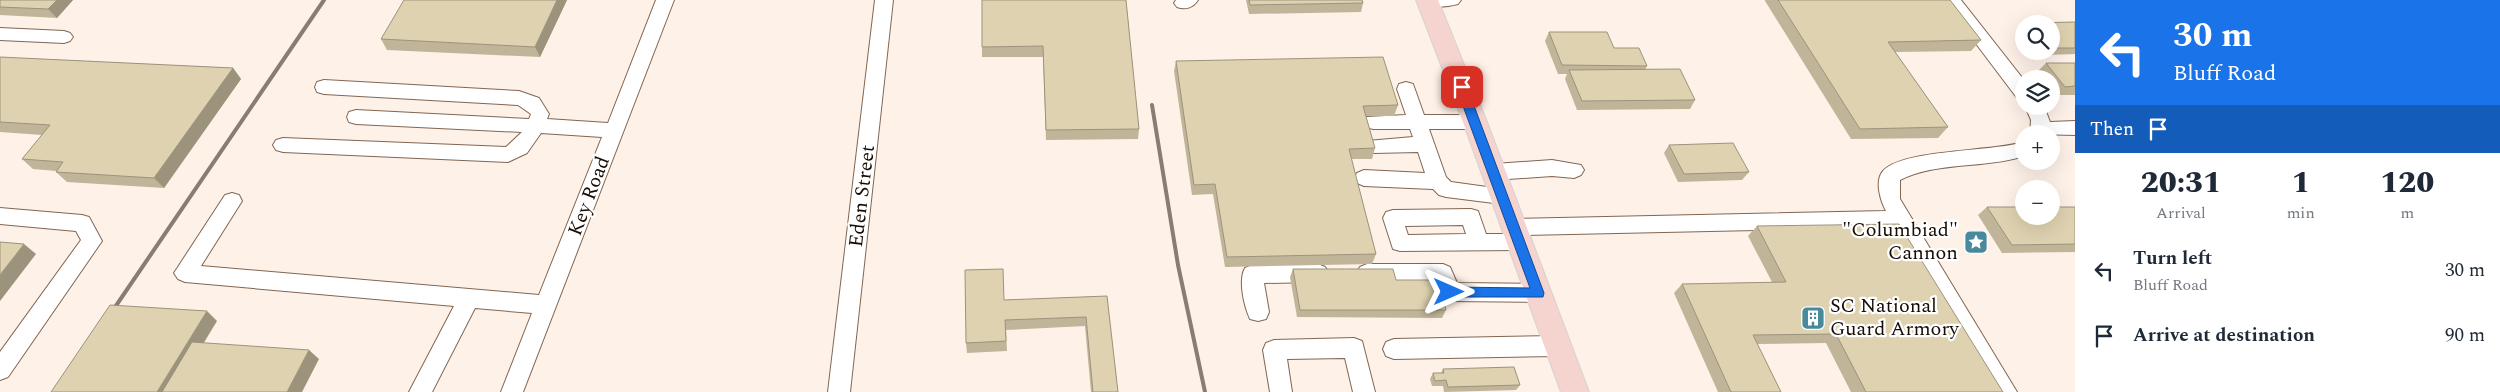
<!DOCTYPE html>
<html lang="en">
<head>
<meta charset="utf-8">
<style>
  body { margin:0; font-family:Spectral,serif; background:#f2f2f3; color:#1f2937; height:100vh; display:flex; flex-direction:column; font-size:19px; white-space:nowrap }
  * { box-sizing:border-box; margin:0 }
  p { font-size:16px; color:#747a83 }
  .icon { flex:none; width:28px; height:28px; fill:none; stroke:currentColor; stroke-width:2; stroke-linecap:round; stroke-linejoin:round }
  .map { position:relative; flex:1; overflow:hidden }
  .sheet { display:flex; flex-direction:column; background:#fff; width:425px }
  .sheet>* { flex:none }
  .top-card { background:#1a73e8; color:#fff; overflow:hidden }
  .tools { position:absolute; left:2015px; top:15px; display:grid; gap:10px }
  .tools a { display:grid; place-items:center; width:45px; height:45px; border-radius:50%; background:#fff; box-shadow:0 5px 20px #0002; font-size:25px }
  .pin { position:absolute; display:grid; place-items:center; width:42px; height:42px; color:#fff; margin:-21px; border-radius:10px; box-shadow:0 2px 8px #0006 }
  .me { position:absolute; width:55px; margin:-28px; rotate:90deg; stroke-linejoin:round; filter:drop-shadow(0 0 4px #0008) }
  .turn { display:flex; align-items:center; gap:18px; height:105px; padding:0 15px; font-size:22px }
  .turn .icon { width:65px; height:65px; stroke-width:2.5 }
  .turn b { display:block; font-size:35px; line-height:42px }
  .then { display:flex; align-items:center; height:48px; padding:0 15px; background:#0003; gap:10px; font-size:19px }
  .eta { display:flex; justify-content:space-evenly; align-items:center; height:85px; text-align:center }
  .eta b { font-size:30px; font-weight:800; line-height:35px }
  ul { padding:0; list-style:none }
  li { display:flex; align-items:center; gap:15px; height:65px; padding:0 15px }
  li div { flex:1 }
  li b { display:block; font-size:19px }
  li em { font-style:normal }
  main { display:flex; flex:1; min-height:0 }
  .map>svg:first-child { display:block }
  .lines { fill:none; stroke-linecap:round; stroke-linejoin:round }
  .minor-casing { stroke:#816652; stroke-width:2 }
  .major-casing { stroke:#d5d3d2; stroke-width:2 }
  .minor { fill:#fff; fill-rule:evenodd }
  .major { fill:#f5d3cf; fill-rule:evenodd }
  .rail { stroke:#887c74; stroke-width:4 }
  .wall { fill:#c0b598 }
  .shaded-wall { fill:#9c937c }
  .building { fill:#dfd2b1; stroke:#9c937c }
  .route { fill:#1a73e8; stroke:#114b97 }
  .labels { text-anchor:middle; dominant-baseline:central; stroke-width:4.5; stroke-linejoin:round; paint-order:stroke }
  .street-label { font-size:20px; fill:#160c05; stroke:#fff }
  .poi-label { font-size:20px; fill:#160c05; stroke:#fff; text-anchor:end }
</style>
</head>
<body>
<main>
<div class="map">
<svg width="2075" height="392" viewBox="0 0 2075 392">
  <rect width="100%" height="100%" fill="#fef1e8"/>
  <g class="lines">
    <g class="minor-casing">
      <g id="minor">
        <polygon points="656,0 674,0 523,392 501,392 532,313 475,308 432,392 409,392 454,306 185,282 178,279 174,273 178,267 225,195 232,193 239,195 242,201 201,266 539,295 602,137 541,133 527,153 508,162 283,152 276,150 273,145 276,140 283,138 506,147 522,132 356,124 349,122 347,117 349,112 356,110 529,119 531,114 518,105 324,94 317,92 315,87 317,82 324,80 519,91 539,98 549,114 547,119 608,123"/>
        <polygon points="875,0 893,0 850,392 828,392"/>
        <path d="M1176 0H1198C1193 8 1185 10 1177 7L1174 3Z"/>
        <path d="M1420 0H1461L1458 4C1447 7 1433 8 1422 5Z"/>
        <polygon points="1943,0 1961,0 2024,80 2024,100 2017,98"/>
        <polygon points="0,28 64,31 70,33 73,37 70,41 64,43 0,40"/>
        <polygon points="1406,82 1413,84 1424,115 1475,115 1482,117 1484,122 1482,127 1475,129 1429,129 1446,177 1451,182 1509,190 1512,196 1509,202 1502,204 1446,197 1439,195 1433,189 1364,186 1357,183 1354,178 1357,173 1364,170 1425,173 1418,152 1374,153 1367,151 1364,146 1367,141 1413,137 1410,129 1373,129 1366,127 1364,122 1366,117 1406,115 1397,89 1399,84"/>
        <polygon points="2025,106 2044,106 2050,122 2075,121 2075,135 2030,134 2031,120"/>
        <path d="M2024 142V156C1984 169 1938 161 1900 180V199L2017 392H1994L1896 227 1523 235 1529 242 1526 248 1519 250 1400 251 1393 249 1383 218 1386 212 1393 210 1471 209 1478 211 1486 234H1509L1504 227 1507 221 1514 219 1886 211C1881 202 1874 181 1883 171 1903 149 1991 152 2024 142ZM1463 225 1466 234 1408 235 1405 226Z"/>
        <polygon points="1552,160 1581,165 1584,170 1581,175 1574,178 1552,176 1494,180 1487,177 1484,172 1487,167 1494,164"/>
        <polygon points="0,208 82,215 89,217 102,241 8,377 0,380 0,352 81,240 76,231 0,224"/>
        <path d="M1318 264 1325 267 1329 273 1325 279 1318 282 1264 283 1269 312 1266 319 1258 321 1250 319C1244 306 1238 280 1245 268L1252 265Z"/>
        <polygon points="1367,264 1443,264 1450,267 1457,283 1538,284 1546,287 1549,293 1546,299 1538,302 1449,301 1441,298 1435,282 1367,282 1360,279 1356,273 1360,267"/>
        <polygon points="1558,336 1566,339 1569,346 1566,353 1558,356 1394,359 1386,356 1383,349 1386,342 1394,339"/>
        <polygon points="1354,338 1362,341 1375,392 1353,392 1345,358 1287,359 1292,392 1270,392 1263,350 1266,343 1274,340"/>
      </g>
    </g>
    <g class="major-casing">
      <polygon id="major" points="1416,0 1438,0 1487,122 1589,392 1561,392 1463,122"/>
    </g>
    <use href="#minor" class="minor"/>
    <use href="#major" class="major"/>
    <g class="rail">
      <polyline points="1152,105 1178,265 1205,392"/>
      <polyline points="109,316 324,0"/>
    </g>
  </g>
  <g class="wall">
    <polygon points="0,0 73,0 57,18 0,15"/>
    <polygon points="567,0 540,57 387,50 381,39"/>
    <polygon points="1126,0 1139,129 1138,139 1046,140 1043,57 982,57 982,47"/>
    <polygon points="1246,0 1362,0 1363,3 1361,12 1249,14"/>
    <polygon points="1765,0 1950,0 1981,40 1971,51 1895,52 1948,127 1938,138 1851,139 1765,1"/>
    <polygon points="2075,22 2075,54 2046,55 2043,51 2051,51 2051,24 2031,24"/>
    <polygon points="1549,32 1614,48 1647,66 1645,70 1695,100 1690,109 1577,110 1565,79 1567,74 1558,74 1545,41"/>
    <polygon points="0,57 233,68 241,79 164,188 67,182 56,172 56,171 33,169 22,159 42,135 0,132"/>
    <polygon points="1176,61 1398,105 1394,116 1366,116 1375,148 1372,159 1351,159 1376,254 1372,264 1225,267 1213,194 1192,195 1174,71"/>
    <polygon points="2046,63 2075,63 2075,95 2056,95 2051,90 2051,79 2042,79 2037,72"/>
    <polygon points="1669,145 1749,172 1742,180 1678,182 1664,153"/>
    <polygon points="1987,207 2075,207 2075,252 2002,253 1978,215"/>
    <polygon points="1757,226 2003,392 1851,392 1826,343 1757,344 1781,392 1718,392 1674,293 1682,284 1772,282 1748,236"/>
    <polygon points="1293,269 1396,280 1446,310 1442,318 1297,317 1290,277"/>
    <polygon points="1107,296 1118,392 1091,392 1085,326 1006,330 1007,351 967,353 966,343 1004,300"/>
    <polygon points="1443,369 1520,385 1516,390 1444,392 1443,386 1432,386 1430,379 1433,373 1441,373"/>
  </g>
  <g class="shaded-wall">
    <polygon points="57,0 73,0 57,18 48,9"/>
    <polygon points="557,0 567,0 540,57 535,47"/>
    <polygon points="233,68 241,79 164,188 154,178"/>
    <polygon points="24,244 36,254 0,301 0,275"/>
    <polygon points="207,311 217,321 174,392 157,392"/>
    <polygon points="309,350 319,359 302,392 287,392"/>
  </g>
  <g class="building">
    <polygon points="0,0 57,0 48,9 0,7"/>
    <polygon points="404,0 557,0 535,47 381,39"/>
    <polygon points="982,0 1126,0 1139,129 1046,130 1043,46 982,47"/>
    <polygon points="1249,0 1362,0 1363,3 1250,5"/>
    <polygon points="1778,0 1950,0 1981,40 1888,42 1948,127 1860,129"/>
    <polygon points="2075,22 2075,48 2052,48 2051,47 2051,24 2031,23"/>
    <polygon points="1549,32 1607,32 1614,48 1639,48 1647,66 1562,65"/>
    <polygon points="0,57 233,68 154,178 56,172 63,162 22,159 50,125 0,122"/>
    <polygon points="1383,57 1398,105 1363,106 1375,148 1349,149 1376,254 1227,257 1215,184 1194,185 1176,61"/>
    <polygon points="2046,63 2075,63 2075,86 2065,87"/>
    <polygon points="1680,69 1695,100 1582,101 1569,70"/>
    <polygon points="1733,143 1749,172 1684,174 1669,145"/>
    <polygon points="1987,207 2024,207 2024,216 2051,216 2051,207 2075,207 2075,244 2012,245"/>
    <polygon points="1899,224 2003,392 1866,392 1836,334 1753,335 1781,392 1731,392 1682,284 1786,282 1757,226"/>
    <polygon points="0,242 24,244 0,275"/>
    <polygon points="1003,269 1004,300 1107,296 1118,392 1093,392 1086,317 1005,320 1006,341 966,343 965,270"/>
    <polygon points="1293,269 1393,269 1396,280 1438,280 1446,310 1300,310"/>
    <polygon points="110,305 207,311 157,392 51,392"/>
    <polygon points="192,342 309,350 287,392 162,392"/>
    <polygon points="1514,367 1520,385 1448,387 1446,380 1435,381 1433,373 1444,373 1443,369"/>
  </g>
  <polygon class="route" points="1462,83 1467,87 1544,293 1543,297 1449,297 1443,292 1449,287 1530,288 1456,87"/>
  <defs>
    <g id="sight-square" transform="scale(1.25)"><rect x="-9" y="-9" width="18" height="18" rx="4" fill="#488a9b" stroke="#fff"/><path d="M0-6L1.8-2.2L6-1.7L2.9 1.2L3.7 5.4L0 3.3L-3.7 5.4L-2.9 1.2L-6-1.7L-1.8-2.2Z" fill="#fff"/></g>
    <g id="building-square" transform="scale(1.25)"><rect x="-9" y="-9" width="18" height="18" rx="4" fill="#488a9b" stroke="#fff"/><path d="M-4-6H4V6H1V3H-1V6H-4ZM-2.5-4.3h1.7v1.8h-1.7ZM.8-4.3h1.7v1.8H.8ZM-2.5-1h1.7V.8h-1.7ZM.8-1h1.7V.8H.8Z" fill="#fff"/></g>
  </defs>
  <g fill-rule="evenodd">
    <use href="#sight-square" x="1976" y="242"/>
    <use href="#building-square" x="1813" y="318"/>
  </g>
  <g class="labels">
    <g class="street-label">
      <text transform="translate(589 196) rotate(-69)">Key Road</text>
      <text transform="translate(862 196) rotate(-83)">Eden Street</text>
    </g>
    <g class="poi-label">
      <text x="1958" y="230">"Columbiad"<tspan x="1958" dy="23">Cannon</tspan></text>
      <text x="1830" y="306" text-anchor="start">SC National<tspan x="1830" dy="23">Guard Armory</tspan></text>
    </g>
  </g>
</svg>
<div class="tools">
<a><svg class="icon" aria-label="search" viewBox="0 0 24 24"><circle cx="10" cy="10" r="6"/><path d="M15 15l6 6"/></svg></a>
<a><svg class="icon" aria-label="layers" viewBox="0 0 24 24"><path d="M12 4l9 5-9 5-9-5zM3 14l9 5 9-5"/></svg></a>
<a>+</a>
<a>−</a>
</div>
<div class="pin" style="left:1462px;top:87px;background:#d93025"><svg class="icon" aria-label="arrive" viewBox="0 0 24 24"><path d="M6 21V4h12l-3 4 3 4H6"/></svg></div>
<svg class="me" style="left:1449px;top:292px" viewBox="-20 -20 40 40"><path d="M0-17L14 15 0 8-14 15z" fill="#1a73e8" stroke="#fff" stroke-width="4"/></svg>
</div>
<section class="sheet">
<div class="top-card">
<div class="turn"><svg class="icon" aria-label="left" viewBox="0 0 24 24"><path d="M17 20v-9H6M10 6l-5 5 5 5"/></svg><div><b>30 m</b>Bluff Road</div></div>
<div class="then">Then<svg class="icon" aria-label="arrive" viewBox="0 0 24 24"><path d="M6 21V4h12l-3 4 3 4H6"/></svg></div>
</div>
<div class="eta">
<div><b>20:31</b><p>Arrival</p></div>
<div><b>1</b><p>min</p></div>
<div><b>120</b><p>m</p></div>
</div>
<ul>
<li><svg class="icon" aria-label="left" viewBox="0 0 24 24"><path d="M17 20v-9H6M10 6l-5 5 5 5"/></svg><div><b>Turn left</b><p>Bluff Road</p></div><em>30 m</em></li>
<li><svg class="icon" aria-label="arrive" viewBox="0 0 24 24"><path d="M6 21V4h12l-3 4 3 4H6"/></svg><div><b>Arrive at destination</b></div><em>90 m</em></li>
</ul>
</section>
</main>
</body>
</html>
